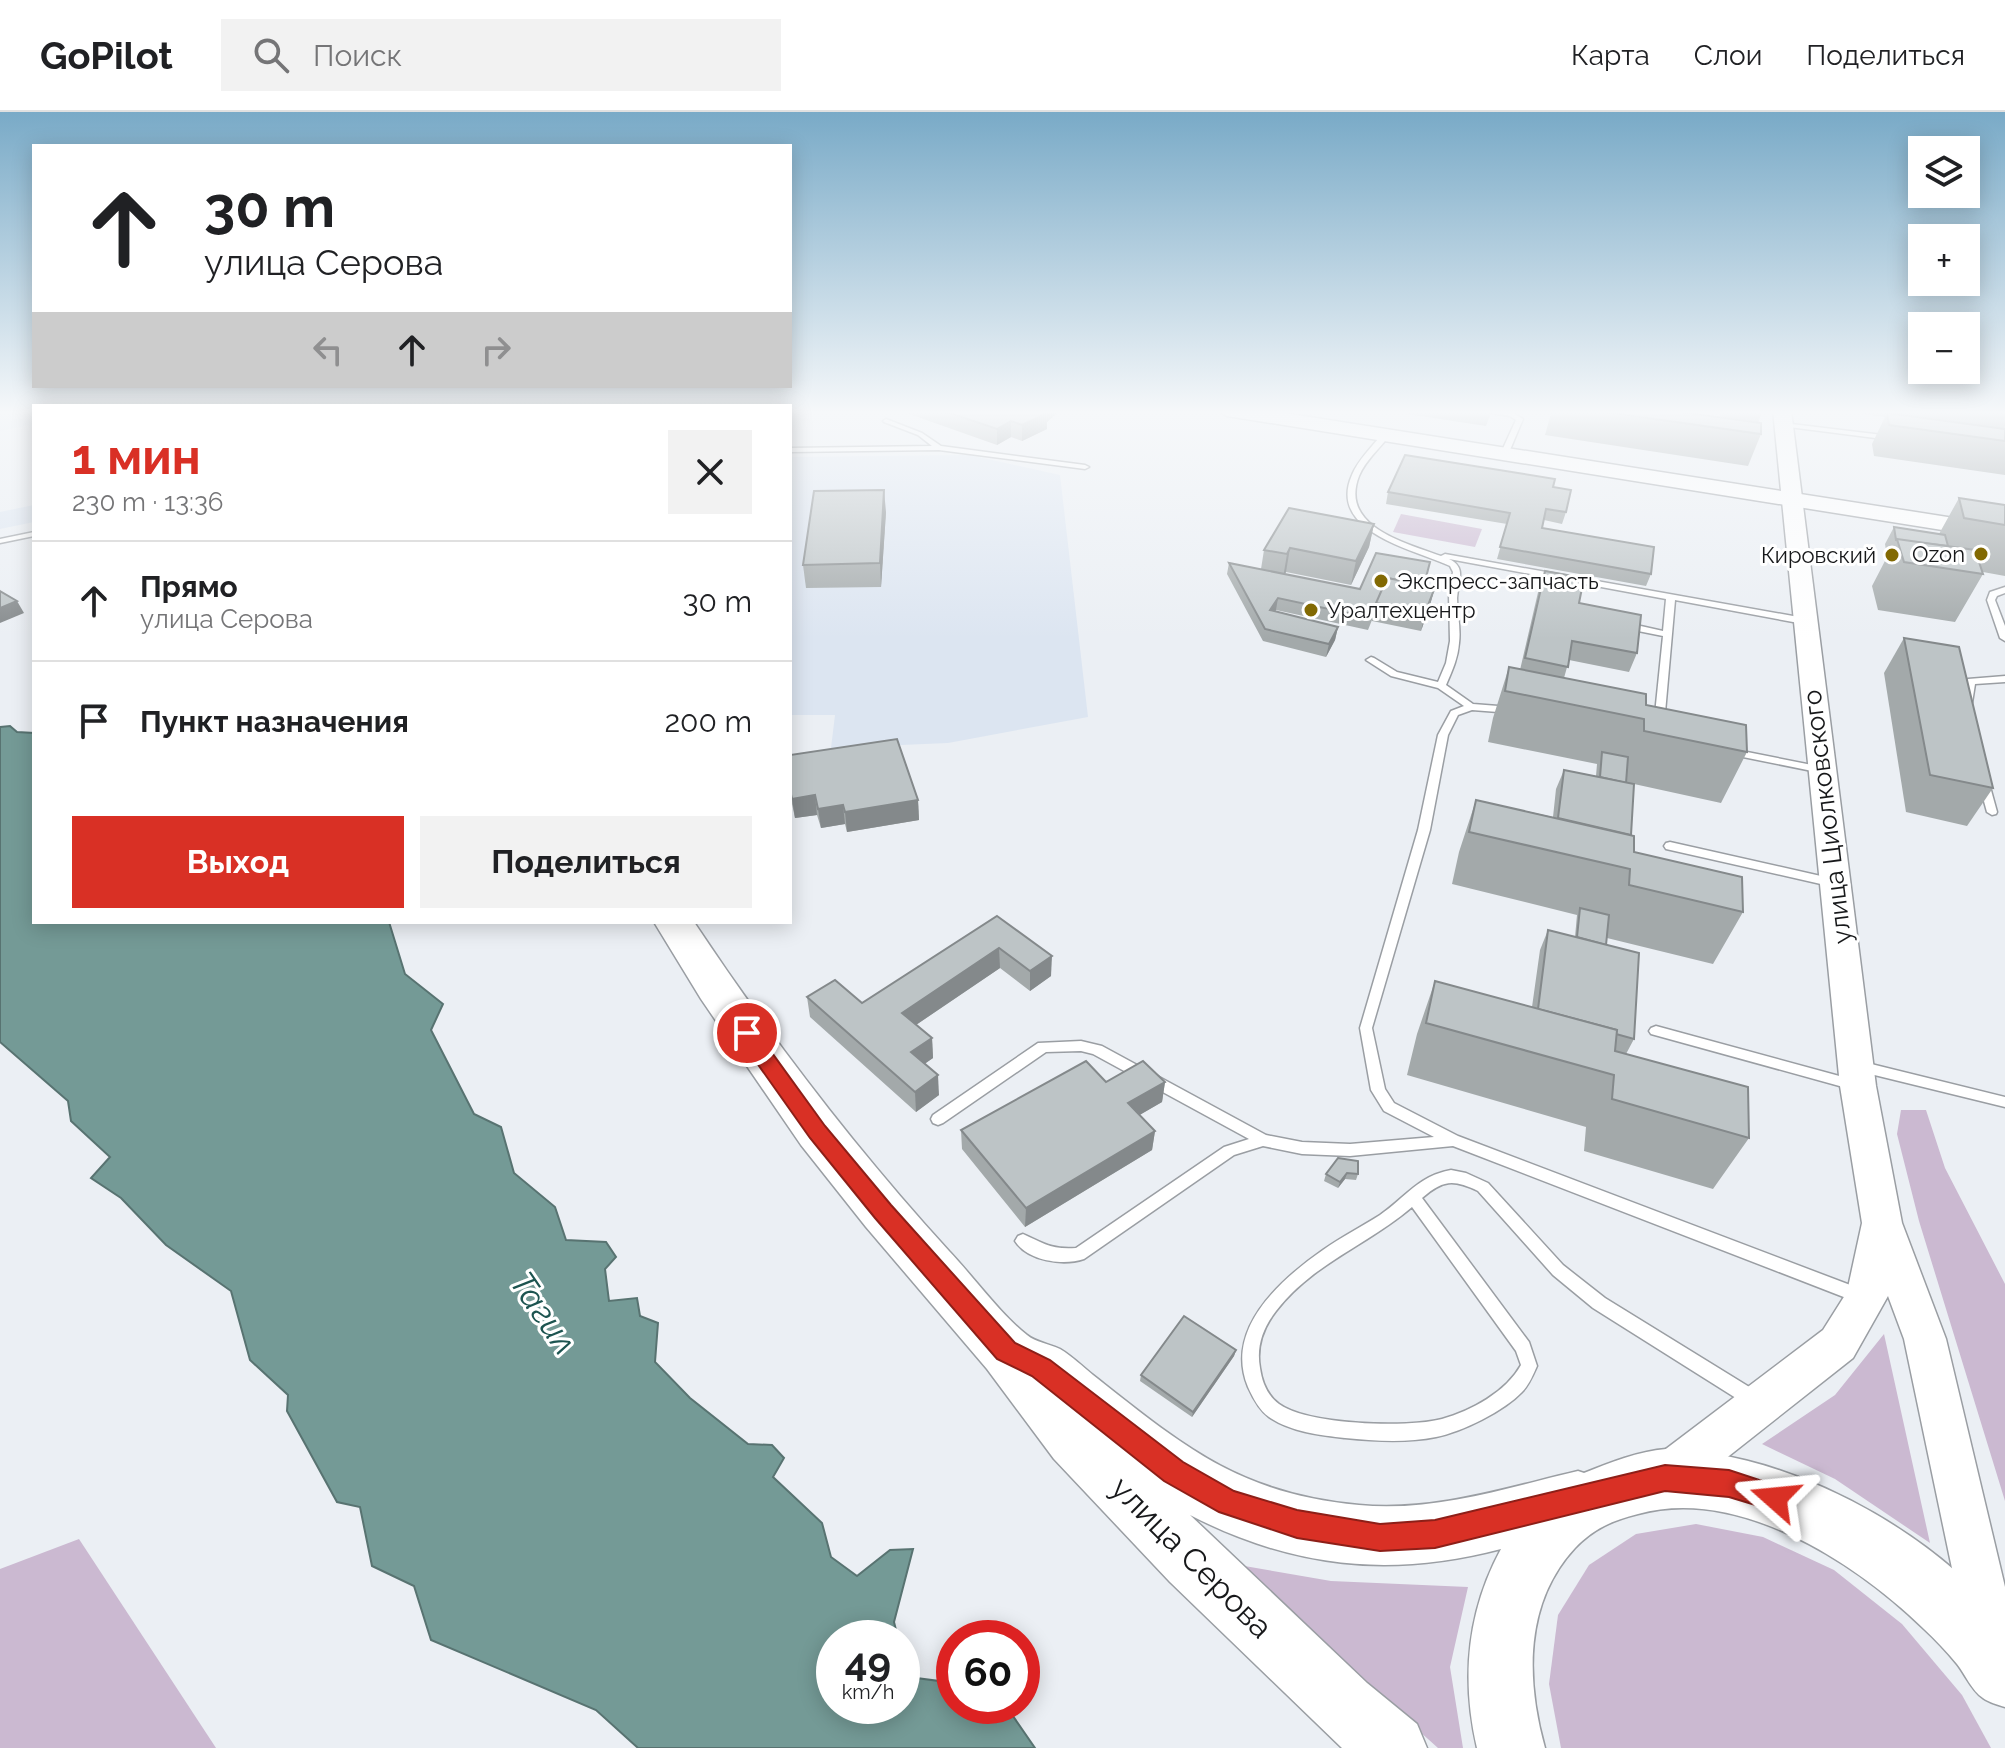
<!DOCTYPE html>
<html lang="ru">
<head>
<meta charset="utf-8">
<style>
  body { margin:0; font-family:Raleway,sans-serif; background:#f2f2f2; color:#202124; height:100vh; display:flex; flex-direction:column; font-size:30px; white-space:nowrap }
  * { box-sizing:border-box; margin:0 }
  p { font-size:26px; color:#757577 }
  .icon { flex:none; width:44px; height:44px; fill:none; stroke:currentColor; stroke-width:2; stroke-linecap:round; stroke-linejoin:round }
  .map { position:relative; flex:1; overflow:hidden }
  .details { position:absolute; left:32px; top:292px; width:760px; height:520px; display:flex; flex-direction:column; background:#fff; border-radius:0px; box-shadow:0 4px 20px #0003 }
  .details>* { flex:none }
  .guide { position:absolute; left:32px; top:32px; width:760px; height:244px; border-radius:0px; box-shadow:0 4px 20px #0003; background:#fff; color:#202124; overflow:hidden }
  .tools { position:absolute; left:1908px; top:24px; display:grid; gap:16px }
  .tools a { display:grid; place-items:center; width:72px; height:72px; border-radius:0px; background:#fff; box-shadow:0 4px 20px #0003; font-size:40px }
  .speed { position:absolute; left:816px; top:1508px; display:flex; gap:16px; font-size:40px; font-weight:700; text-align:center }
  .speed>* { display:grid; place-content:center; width:104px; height:104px; border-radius:50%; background:#fff; box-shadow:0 4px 20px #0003; line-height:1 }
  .speed small { font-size:20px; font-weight:400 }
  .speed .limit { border:12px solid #d22; background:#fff; color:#111 }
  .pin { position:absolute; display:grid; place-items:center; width:68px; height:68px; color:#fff; margin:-34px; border:4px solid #fff; border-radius:50%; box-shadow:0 2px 8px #0007 }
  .me { position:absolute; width:88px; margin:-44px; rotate:288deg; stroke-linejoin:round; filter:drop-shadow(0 0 6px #0008) }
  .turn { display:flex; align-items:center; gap:28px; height:168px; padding:0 40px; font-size:36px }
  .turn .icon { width:104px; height:104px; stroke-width:2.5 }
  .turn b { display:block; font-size:56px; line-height:68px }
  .lanes { display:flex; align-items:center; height:76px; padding:0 40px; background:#0003; justify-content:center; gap:40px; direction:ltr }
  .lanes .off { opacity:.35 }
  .round { display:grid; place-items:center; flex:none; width:84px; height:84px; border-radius:0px; background:#f2f2f2 }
  .summary { display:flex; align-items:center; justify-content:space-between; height:136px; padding:0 40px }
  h1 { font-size:48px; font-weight:700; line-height:60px; color:#d93025 }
  .action { display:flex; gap:16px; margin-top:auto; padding:16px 40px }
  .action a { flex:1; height:92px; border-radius:0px; background:#d93025; color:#fff; font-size:32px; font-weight:700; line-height:92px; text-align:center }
  .action a+a { background:#f2f2f2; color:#202124 }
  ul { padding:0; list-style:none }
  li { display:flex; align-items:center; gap:24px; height:120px; padding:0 40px; border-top:2px solid #e0e0e0 }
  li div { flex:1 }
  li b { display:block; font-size:30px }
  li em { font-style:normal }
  header { display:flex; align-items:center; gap:48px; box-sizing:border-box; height:112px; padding:0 40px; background:#fff; border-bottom:2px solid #e0e0e0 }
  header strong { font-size:38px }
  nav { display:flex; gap:44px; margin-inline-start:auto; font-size:28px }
  .search { width:560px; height:72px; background:#f2f2f2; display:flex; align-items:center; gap:20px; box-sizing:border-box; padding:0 28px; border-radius:0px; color:#757577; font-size:30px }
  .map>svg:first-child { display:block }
  .built { fill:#dce5f1 }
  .green { fill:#cbb9d1 }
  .water { fill:#749a96; stroke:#587371; stroke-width:2 }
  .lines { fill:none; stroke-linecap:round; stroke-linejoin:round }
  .service-casing { stroke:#9a9ea3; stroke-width:3 }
  .tertiary-casing { stroke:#9a9ea3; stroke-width:3 }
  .secondary-casing { stroke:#9a9ea3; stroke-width:3 }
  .primary-casing { stroke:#9a9ea3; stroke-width:3 }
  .service { fill:#fff; fill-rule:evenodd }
  .tertiary { fill:#fff; fill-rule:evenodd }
  .secondary { fill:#fff; fill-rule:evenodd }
  .primary { fill:#fff; fill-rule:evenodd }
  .wall { fill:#a3a9aa }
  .shaded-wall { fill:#84898b }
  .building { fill:#bdc4c6; stroke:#84898b; stroke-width:2 }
  .route { fill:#d93025; stroke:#8d1f18; stroke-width:2 }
  .poi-dot { fill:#826902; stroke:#fff; stroke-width:3 }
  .labels { text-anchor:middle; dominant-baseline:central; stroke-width:6; stroke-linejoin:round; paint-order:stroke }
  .far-poi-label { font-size:22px; fill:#17181a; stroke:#fff; text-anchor:end }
  .street-label { font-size:26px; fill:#17181a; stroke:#fff }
  .near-street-label { font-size:32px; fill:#17181a; stroke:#fff }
  .near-water-label { font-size:34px; font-style:italic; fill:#1c5450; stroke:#fff }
</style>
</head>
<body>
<header>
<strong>GoPilot</strong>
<div class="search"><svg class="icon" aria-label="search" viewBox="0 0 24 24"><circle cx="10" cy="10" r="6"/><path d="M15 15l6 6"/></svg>Поиск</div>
<nav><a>Карта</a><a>Слои</a><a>Поделиться</a></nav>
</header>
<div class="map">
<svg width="2005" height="1636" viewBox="0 0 2005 1636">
  <rect width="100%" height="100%" fill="#ebeff4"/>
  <g class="built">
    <polygon points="0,298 34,298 34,312 0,319"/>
    <polygon points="969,343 1060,363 1088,605 948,631 831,636 835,603 790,603 790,345"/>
    <polygon points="34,393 34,410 0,417 0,400"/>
  </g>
  <g class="green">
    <polygon points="1401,402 1482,417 1475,435 1393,420"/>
    <polygon points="1901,998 1926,998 1945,1056 2005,1172 2005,1389 1919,1109 1897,1022"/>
    <polygon points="1884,1222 1930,1431 1835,1367 1762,1332 1835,1283"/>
    <polygon points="1696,1412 1763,1425 1834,1458 1902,1512 1962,1583 1991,1636 1561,1636 1549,1572 1558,1503 1589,1453 1636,1422"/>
    <polygon points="79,1427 216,1636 0,1636 0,1457"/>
    <polygon points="1233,1452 1331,1469 1468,1475 1450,1555 1463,1636 1438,1636"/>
  </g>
  <polygon class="water" points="10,614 17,620 34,621 34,810 389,810 405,862 443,892 431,918 474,1002 501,1015 514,1061 555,1095 566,1128 606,1130 616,1145 605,1157 609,1189 637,1186 640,1204 658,1211 655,1250 690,1286 748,1332 772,1333 784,1346 773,1365 822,1411 831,1445 857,1464 890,1438 913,1437 894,1510 898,1526 834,1526 834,1594 902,1594 902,1539 909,1565 954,1571 954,1594 1006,1594 1035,1636 638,1636 596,1598 431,1528 414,1474 372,1454 360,1395 337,1390 287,1299 288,1283 250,1248 231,1179 166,1133 121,1086 91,1066 110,1045 71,1009 68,989 0,930 0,615"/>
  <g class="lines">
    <g class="service-casing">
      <g id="service">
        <polygon points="1482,298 1512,300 1523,307 1507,345 1500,343 1516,308 1510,304 1485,300"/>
        <polygon points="886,307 922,321 941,334 1085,353 1089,355 1085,357 939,338 790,340 790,336 932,334 918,323 884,310 883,309"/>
        <polygon points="1783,311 1891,324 1895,326 1891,328 1781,314 1780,313"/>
        <path d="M1382 322 1389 324C1379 337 1365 349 1359 364 1339 415 1406 431 1441 444L1445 442 1804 506 1808 509 1804 512 1675 488 1664 612 1659 615 1654 612 1663 524 1623 516 1619 513 1623 510 1663 519 1666 487 1449 447C1467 455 1458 470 1457 486 1457 501 1461 516 1459 531 1458 546 1452 559 1446 573L1473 592 1511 595 1516 598 1511 601 1472 598 1458 603 1448 623 1430 718 1372 916 1385 977 1394 991 1458 1024 1866 1179 1868 1184 1866 1189 1860 1191 1854 1189 1453 1034 1350 1044 1302 1042 1263 1034 1234 1043 1084 1147C1063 1154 1028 1149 1015 1129L1018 1124 1023 1122C1043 1131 1052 1138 1076 1136L1224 1035 1249 1027 1093 942 1081 939 1046 940 943 1011 938 1013 933 1011 931 1007 933 1003 1038 931 1081 929 1102 934 1266 1023 1302 1030 1350 1032 1434 1025 1384 999 1371 978 1360 916 1418 718 1438 623 1451 599 1464 594 1438 576 1391 564 1366 548 1371 545 1374 546 1397 560 1438 570 1446 551 1450 529 1449 484 1453 460 1450 454C1413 437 1327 420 1352 363 1358 348 1372 335 1382 322Z"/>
        <polygon points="34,420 34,424 0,431 0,427"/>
        <polygon points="2005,475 2005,481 1997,484 1995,488 2005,514 2005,529 2000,526 1987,488 1990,480"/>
        <polygon points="2005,564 2005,570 1975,572 1972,591 1967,594 1962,591 1968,567"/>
        <polygon points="1732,637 1822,655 1827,658 1822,661 1728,642 1727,640"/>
        <polygon points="1984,668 1989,671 1997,700 1996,702 1992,703 1987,700 1979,671"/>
        <polygon points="1670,730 1834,767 1840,771 1834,775 1666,737 1664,734 1666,731"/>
        <polygon points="1656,914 1854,968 1859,969 1861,973 1859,977 1854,978 1651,922 1649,919 1651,916"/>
        <polygon points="1859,949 2005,985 2005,995 1854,958 1852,954 1854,950"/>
        <path d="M1451 1058 1466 1061 1488 1071 1563 1153 1605 1186 1759 1281 1761 1287 1759 1293 1753 1295 1747 1293 1593 1196 1553 1163 1478 1079C1453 1067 1443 1068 1422 1086L1529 1230 1537 1254C1533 1263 1529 1273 1522 1280 1504 1299 1462 1320 1436 1325 1407 1331 1374 1329 1345 1326 1320 1323 1291 1320 1269 1305 1259 1298 1253 1286 1248 1275 1224 1217 1280 1168 1323 1138 1341 1125 1361 1115 1380 1103 1406 1085 1418 1064 1451 1058ZM1412 1095 1516 1239 1521 1253C1506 1280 1471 1299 1442 1307 1408 1316 1308 1313 1279 1292 1267 1283 1262 1270 1260 1256 1256 1234 1263 1216 1276 1199 1313 1151 1368 1133 1412 1095Z"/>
      </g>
    </g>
    <g class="tertiary-casing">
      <polygon id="tertiary" points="1773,298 1791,298 1876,974 1902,1111 1946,1227 2005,1475 2005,1548 1992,1553 1974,1546 1967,1528 1904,1227 1888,1184 1853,1246 1682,1381 1666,1388 1650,1381 1643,1365 1650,1349 1823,1218 1847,1180 1862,1111 1840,974"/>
    </g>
    <g class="secondary-casing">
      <polygon id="secondary" points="1217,298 1265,298 2005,414 2005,428 1227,304"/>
    </g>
    <g class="primary-casing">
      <path id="primary" d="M654 810H694C771 926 855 1036 949 1139 972 1163 1002 1204 1027 1223 1035 1230 1050 1232 1060 1237 1072 1244 1083 1255 1093 1263 1183 1334 1239 1382 1359 1393 1435 1400 1505 1376 1578 1359L1584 1361C1609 1351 1639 1339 1666 1337 1682 1336 1699 1340 1715 1342 1819 1359 1939 1427 2005 1511V1595C1998 1593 1988 1590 1983 1586 1972 1579 1965 1562 1957 1552 1947 1540 1936 1528 1924 1517 1855 1450 1738 1374 1638 1402 1613 1408 1593 1417 1575 1436 1524 1491 1526 1568 1545 1636H1477C1461 1567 1467 1500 1501 1437 1390 1466 1293 1456 1190 1403L1367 1571 1417 1612 1427 1636H1342L1170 1470 1054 1347 987 1257 866 1115 801 1033 701 887Z"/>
    </g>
    <use href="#service" class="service"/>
    <use href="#tertiary" class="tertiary"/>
    <use href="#secondary" class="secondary"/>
    <use href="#primary" class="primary"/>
  </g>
  <g class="wall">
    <polygon points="898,298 1057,298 1056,302 1047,310 1047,317 1022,329 1011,325 997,333"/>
    <polygon points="1381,298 1492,298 1486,314"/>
    <polygon points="1552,298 1667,298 1720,305 1720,298 1763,298 1758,311 1761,322 1748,354 1545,323"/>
    <polygon points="1862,298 2005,298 2005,363 1874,344 1872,332 1885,305 1863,302"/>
    <polygon points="1553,375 1566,400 1562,412 1544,408 1542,416 1651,462 1646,474 1497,447 1507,412 1386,392 1388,380"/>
    <polygon points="1959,386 2005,393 2005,464 1983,460 1983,462 1955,510 1878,498 1872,474 1887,445 1885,432 1894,415 1939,422"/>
    <polygon points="886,400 881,475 806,476 803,453"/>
    <polygon points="1374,412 1369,435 1351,473 1286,460 1285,462 1360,477 1424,473 1435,475 1430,493 1421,519 1372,509 1372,508 1368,518 1276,498 1275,499 1338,515 1335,528 1326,545 1263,529 1227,462 1229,451 1261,457 1264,438"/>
    <polygon points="1545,459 1579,491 1637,541 1629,560 1569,548 1564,566 1646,593 1747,640 1721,691 1634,672 1631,723 1634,740 1743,800 1713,852 1607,826 1606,833 1634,927 1626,942 1749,1026 1713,1077 1584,1039 1586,1015 1407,963 1417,922 1435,869 1532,895 1540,838 1548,818 1575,825 1577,803 1452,772 1459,740 1476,688 1553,705 1556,677 1564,658 1596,664 1597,652 1488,630 1493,606 1509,555 1520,558 1539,476"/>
    <polygon points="1904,526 1993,676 1967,714 1906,700 1884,561"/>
    <polygon points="790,643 918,688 919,708 847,720 845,712 821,716 817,703 795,706 792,692 790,693"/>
    <polygon points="997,804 1051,864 1030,879 1000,856 916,913 932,926 933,946 924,952 939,983 916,1000 810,905 807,885 862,891"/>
    <polygon points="1106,970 1165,970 1162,990 1139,1003 1155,1019 1152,1038 1025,1115 962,1037 961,1018"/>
    <polygon points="1338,1046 1358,1062 1356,1068 1345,1067 1338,1076 1324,1069 1326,1062"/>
    <polygon points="1236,1238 1234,1244 1192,1305 1140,1269 1141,1263"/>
  </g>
  <g class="shaded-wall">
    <polygon points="1043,298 1057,298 1056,302 1047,310 1047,317 1022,329 1022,313"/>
    <polygon points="1011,309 1011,325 997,333 997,317"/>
    <polygon points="884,378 886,400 881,475 880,451"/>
    <polygon points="1374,412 1369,435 1351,473 1356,449"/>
    <polygon points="1290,436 1286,460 1283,466 1287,442"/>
    <polygon points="1435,475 1430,493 1421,519 1425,501"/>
    <polygon points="1278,486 1276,498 1268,510 1270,498"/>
    <polygon points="17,489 24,501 0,511 0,496"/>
    <polygon points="1338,515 1335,528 1326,545 1329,532"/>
    <polygon points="815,683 817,703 795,706 792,687"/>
    <polygon points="918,688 919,708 847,720 845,700"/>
    <polygon points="843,693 845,712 821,716 818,697"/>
    <polygon points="999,836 1000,856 904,921 902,901"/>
    <polygon points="1052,844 1051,864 1030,879 1030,859"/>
    <polygon points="932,926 933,946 913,960 911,940"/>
    <polygon points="938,963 939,983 916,1000 915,980"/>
    <polygon points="1165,970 1162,990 1126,1011 1128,991"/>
    <polygon points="1155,1019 1152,1038 1025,1115 1026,1096"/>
    <polygon points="1347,1061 1345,1067 1338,1076 1340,1070"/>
    <polygon points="1236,1238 1234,1244 1192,1305 1193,1300"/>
  </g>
  <g class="building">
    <polygon points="941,298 1043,298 1041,299 1047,301 1022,313 1011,309 997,317"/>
    <polygon points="1591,298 1667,298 1761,311 1761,322"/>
    <polygon points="1887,301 2005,317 2005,329 1889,313"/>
    <polygon points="1405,343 1555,367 1553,375 1571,378 1566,400 1546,397 1542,416 1654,435 1651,462 1500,435 1510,401 1388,380"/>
    <polygon points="884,378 880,451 803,453 814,379"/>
    <polygon points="1959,386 2005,393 2005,413 1964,406"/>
    <polygon points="1289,396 1374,412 1356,449 1290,436 1287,442 1264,438"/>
    <polygon points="1894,415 1945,423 1948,434 1896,428"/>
    <polygon points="1897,427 1975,438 1983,462 1904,450"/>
    <polygon points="1376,441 1430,450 1424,473 1387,466 1371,506 1278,486 1270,498 1338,515 1329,532 1265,517 1229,451 1360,477"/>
    <polygon points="1545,459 1584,466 1579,491 1641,503 1637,541 1572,529 1568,555 1525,546"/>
    <polygon points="1387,466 1435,475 1425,501 1376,491"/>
    <polygon points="0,479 17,489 0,496"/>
    <polygon points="1904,526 1959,535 1993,676 1930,663"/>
    <polygon points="1509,555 1646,582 1646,593 1746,613 1747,640 1644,619 1644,607 1505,579"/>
    <polygon points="897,627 918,688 845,700 843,693 818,697 815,683 792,687 790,678 790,643"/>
    <polygon points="1602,640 1628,645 1626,671 1600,665"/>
    <polygon points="1564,658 1634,672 1631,723 1558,706"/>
    <polygon points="1476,688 1634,724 1634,740 1742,765 1743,800 1629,773 1630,757 1469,720"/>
    <polygon points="1580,796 1609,803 1606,833 1577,825"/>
    <polygon points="997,804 1052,844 1030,859 999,836 902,901 932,926 911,940 938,963 915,980 807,885 835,868 862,891"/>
    <polygon points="1548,818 1639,841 1634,927 1616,922 1617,918 1538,897"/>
    <polygon points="1435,869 1617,918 1615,939 1748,975 1749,1026 1612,987 1614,963 1426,911"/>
    <polygon points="1086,949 1106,970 1143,949 1165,970 1128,991 1155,1019 1026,1096 961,1018"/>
    <polygon points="1338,1046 1358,1049 1358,1062 1347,1061 1340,1070 1326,1062"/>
    <polygon points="1184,1204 1236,1238 1193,1300 1141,1263"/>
  </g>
  <linearGradient id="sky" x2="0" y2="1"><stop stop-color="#79aac7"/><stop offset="0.57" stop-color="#f6f8fa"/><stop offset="1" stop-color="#f6f8fa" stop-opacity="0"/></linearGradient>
  <rect width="2005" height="527" fill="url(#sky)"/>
  <polygon class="route" points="747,914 754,916 825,1014 891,1093 1015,1231 1050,1248 1183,1350 1234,1379 1297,1398 1380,1412 1435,1408 1665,1353 1729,1358 1784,1376 1788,1386 1784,1395 1775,1399 1729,1385 1665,1379 1435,1436 1380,1439 1297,1426 1219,1400 1164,1369 1032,1264 997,1247 875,1106 810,1026 740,927 737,921 740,916"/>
  <g class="poi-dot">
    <circle cx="1981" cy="442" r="8"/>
    <circle cx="1892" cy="443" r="8"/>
    <circle cx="1381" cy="469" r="8"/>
    <circle cx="1311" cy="498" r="8"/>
  </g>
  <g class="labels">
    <g class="far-poi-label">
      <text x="1965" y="442">Ozon</text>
      <text x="1876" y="443">Кировский</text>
      <text x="1397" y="469" text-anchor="start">Экспресс-запчасть</text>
      <text x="1327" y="498" text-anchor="start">Уралтехцентр</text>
    </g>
    <g class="street-label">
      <text transform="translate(1827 705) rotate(-97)">улица Циолковского</text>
    </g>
    <g class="near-street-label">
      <text transform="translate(1192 1445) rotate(45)">улица Серова</text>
    </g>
    <g class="near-water-label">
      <text transform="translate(544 1201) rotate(56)">Тагил</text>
    </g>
  </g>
</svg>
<div class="tools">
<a><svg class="icon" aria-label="layers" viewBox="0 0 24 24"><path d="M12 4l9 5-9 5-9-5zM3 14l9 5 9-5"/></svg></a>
<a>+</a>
<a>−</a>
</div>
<div class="speed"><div>49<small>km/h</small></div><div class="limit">60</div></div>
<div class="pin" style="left:747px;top:921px;background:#d93025"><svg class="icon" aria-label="arrive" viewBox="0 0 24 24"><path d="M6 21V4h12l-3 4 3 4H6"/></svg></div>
<svg class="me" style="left:1775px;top:1386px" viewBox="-20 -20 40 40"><path d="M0-17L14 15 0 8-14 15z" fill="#d93025" stroke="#fff" stroke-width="4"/></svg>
<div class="guide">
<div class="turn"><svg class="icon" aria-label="ahead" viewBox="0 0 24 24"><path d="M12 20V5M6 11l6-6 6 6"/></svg><div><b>30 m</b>улица Серова</div></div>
<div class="lanes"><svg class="icon off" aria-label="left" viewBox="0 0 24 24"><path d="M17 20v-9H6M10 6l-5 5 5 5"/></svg><svg class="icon" aria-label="ahead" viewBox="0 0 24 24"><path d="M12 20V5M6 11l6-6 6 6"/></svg><svg class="icon off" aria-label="right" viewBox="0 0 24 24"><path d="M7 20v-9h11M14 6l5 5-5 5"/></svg></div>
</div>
<section class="details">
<div class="summary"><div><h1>1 мин</h1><p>230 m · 13:36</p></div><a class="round"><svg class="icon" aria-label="close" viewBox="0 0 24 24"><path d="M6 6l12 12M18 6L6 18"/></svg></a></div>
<ul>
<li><svg class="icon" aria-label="ahead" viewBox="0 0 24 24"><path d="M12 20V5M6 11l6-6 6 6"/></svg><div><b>Прямо</b><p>улица Серова</p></div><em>30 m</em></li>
<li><svg class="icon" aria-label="arrive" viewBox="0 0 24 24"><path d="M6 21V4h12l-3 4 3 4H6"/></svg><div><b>Пункт назначения</b></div><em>200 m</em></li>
</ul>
<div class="action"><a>Выход</a><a>Поделиться</a></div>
</section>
</div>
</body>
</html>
